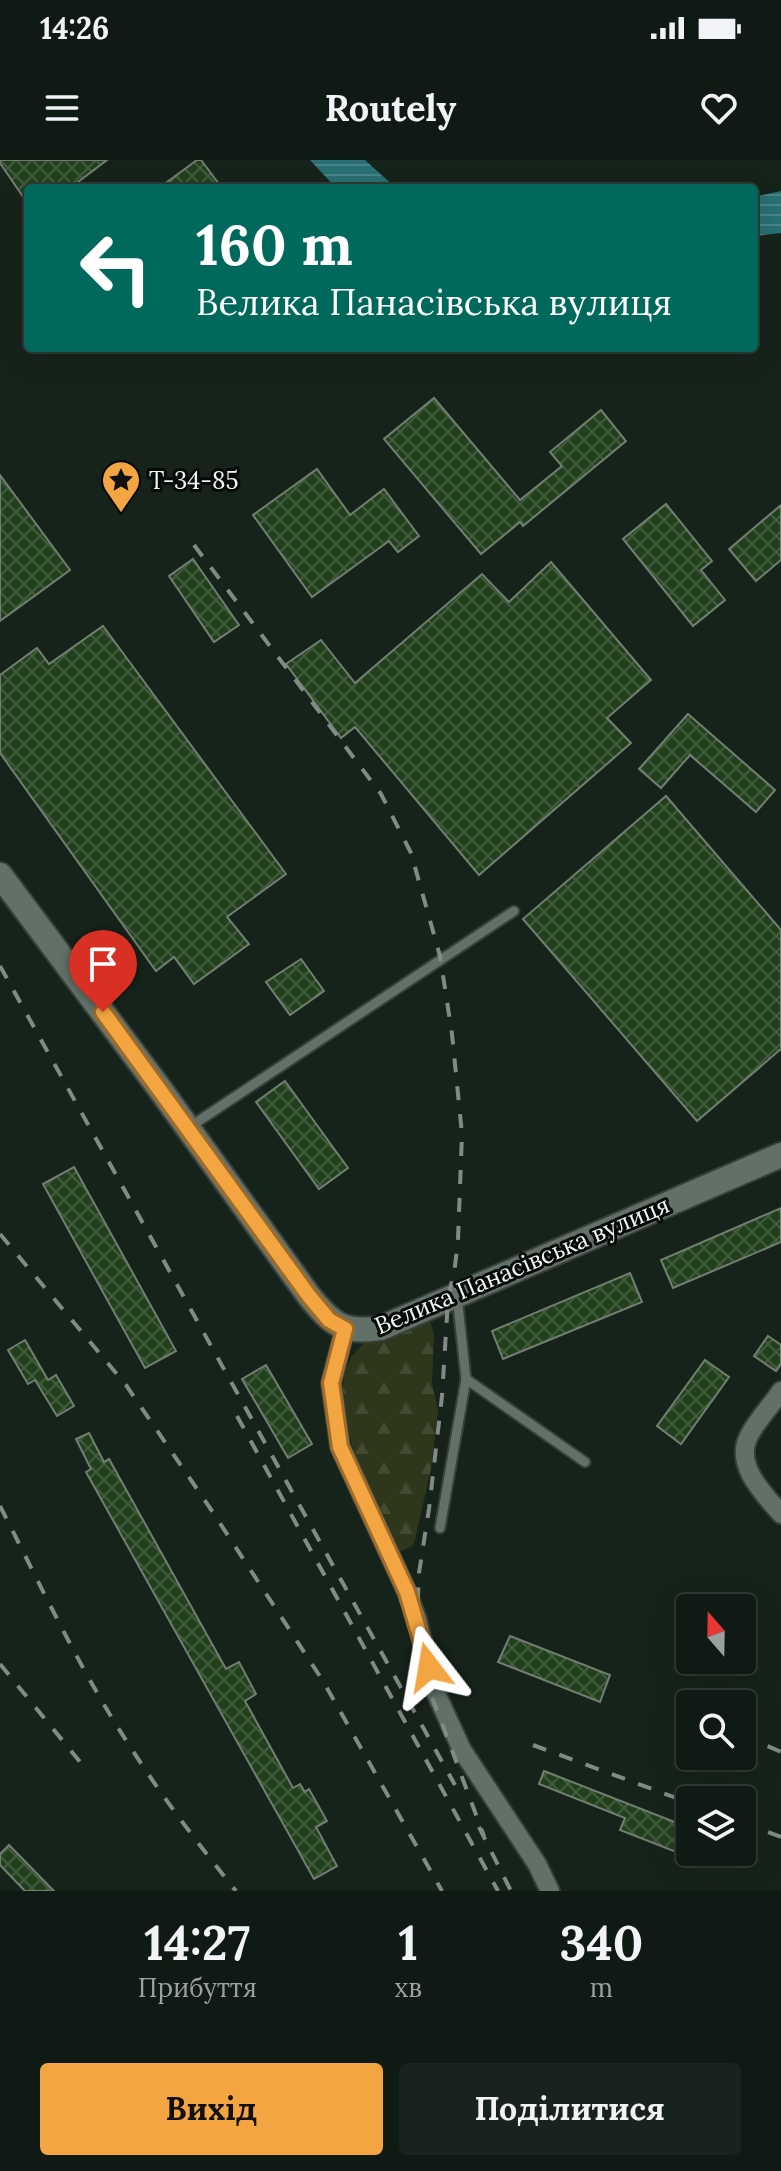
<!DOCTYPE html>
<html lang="uk">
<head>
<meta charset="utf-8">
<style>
  body { margin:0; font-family:Lora,serif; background:#19231d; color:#f1f3f6; height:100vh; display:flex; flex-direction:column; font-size:30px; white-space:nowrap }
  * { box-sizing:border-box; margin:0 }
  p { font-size:26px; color:#9ca1a0 }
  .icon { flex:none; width:44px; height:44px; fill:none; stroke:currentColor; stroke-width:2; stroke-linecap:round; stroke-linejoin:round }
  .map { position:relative; height:1731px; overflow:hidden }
  .side { display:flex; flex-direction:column; background:#101a14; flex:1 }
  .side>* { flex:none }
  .top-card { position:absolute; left:24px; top:24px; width:734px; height:168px; border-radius:8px; box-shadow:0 8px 32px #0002,0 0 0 2px #303834; background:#00695c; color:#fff; overflow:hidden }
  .needle { width:52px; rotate:340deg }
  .controls { position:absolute; left:676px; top:1434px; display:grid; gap:16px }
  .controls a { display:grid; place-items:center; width:80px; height:80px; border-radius:8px; background:#101a14; box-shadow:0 8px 32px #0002,0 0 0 2px #303834; font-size:40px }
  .pin { position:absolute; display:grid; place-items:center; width:68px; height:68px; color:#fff; margin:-82px -34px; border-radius:50% 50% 50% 0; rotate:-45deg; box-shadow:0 0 8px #0007 }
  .pin .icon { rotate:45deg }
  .me { position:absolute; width:88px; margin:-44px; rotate:346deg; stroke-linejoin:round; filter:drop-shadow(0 0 6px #0008) }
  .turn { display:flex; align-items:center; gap:28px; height:168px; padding:0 40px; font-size:36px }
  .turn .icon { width:104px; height:104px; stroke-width:2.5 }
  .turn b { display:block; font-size:56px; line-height:68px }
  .eta { display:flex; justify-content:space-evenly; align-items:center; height:136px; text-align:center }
  .eta b { font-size:48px; font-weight:700; line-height:56px }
  .button { display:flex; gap:16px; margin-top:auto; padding:16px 40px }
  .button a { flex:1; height:92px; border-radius:8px; background:#f2a541; color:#111; font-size:32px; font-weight:700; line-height:92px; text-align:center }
  .button a+a { background:#19231d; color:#f1f3f6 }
  .status { display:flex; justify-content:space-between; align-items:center; height:56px; padding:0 40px; background:#101a14; direction:ltr }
  .status svg { height:22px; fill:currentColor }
  header { display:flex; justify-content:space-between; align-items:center; height:104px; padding:0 40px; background:#101a14; font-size:36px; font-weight:700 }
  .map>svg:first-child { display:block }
  .forest { fill:url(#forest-firs) }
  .water { fill:url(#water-rules) }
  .building { fill:url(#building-cross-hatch); stroke:#737e72; stroke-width:2 }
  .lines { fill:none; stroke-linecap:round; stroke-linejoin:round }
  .lane-casing { stroke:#373f3a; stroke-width:13 }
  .street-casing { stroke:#373f3a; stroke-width:22 }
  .secondary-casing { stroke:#373f3a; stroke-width:28 }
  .lane { stroke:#627168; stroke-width:9 }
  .street { stroke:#627168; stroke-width:18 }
  .secondary { stroke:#627168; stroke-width:24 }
  .rail { stroke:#818b85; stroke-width:4; stroke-dasharray:14 14; stroke-linecap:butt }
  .route-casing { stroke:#9d6b2a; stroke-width:20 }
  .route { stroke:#f2a541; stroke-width:14 }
  .labels { text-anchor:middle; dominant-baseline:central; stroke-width:6; stroke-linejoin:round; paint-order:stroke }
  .poi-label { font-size:24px; fill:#eef6f1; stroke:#060a08; text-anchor:start }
  .street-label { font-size:24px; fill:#eef6f1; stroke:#060a08 }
</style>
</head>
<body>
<div class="status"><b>14:26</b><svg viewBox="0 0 49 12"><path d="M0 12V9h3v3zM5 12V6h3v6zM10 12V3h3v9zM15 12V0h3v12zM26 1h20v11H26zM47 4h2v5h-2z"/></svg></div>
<header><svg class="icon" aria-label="menu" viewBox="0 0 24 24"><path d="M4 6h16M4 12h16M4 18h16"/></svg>Routely<svg class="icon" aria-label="heart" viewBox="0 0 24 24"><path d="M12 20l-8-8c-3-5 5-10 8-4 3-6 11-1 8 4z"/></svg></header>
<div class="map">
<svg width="781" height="1731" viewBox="0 0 781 1731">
  <defs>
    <pattern id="forest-firs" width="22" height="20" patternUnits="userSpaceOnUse" patternTransform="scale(2)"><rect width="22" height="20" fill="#2e371b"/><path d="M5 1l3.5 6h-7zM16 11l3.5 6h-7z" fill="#424b31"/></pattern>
    <pattern id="water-rules" width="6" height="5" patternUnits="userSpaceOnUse" patternTransform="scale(2)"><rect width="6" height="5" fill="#287071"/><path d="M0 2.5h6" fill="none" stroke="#488586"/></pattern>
    <pattern id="building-cross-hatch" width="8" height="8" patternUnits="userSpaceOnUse" patternTransform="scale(2)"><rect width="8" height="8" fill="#21401c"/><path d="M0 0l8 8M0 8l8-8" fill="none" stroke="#425c3d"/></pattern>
  </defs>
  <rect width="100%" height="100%" fill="#16231b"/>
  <polygon class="forest" points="428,1156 434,1174 432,1223 438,1250 431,1309 415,1380 411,1387 400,1391 366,1321 353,1290 341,1240 345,1210 352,1196 365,1182"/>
  <g class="water">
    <polygon points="310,0 365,0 396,28 336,28"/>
    <polygon points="781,31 781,73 754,76 754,37"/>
  </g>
  <g class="building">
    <polygon points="0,0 107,0 70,28 28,28 28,44 0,3"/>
    <polygon points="197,0 201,0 222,28 159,28"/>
    <polygon points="434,238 520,340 562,306 550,292 601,250 626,281 523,366 520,362 481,394 384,279"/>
    <polygon points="317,309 350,355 384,329 419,376 398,392 389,381 312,437 253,355"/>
    <polygon points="0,315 70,410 0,461"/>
    <polygon points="666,344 712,401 701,410 725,440 693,466 623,379"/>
    <polygon points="781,345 781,400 756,421 729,389"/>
    <polygon points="193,399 239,465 214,482 169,416"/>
    <polygon points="551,402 651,520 607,558 631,583 479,715 355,567 341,578 286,504 321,480 355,523 482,414 509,442"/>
    <polygon points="103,466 286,714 227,757 249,784 194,824 174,797 156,811 0,593 0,515 37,488 49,504"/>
    <polygon points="688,554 775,630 756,652 690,595 661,628 639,609"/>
    <polygon points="666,636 781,770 781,889 697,961 523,759"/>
    <polygon points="301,799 324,831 290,855 266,822"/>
    <polygon points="285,921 348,1008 319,1029 256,942"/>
    <polygon points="74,1007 176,1191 145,1208 43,1024"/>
    <polygon points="781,1048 781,1082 673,1128 661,1100"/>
    <polygon points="630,1113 642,1142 503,1199 492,1171"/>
    <polygon points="768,1176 781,1185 781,1204 776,1211 754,1196"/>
    <polygon points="25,1180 48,1220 56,1215 74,1246 57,1256 35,1220 28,1224 8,1190"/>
    <polygon points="705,1200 729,1217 681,1284 657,1266"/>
    <polygon points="266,1205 312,1284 288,1298 242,1219"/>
    <polygon points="89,1273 104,1302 109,1299 226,1509 239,1502 256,1534 245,1541 293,1628 300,1624 305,1632 309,1629 327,1661 316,1667 337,1706 314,1719 86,1312 91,1309 76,1279"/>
    <polygon points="510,1476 610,1515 600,1542 498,1502"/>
    <polygon points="544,1611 690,1668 690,1692 718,1692 712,1706 620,1670 625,1658 539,1624"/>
    <polygon points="9,1685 54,1731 25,1731 0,1705 0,1694"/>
  </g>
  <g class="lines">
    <g class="lane-casing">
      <g id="lane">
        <polyline points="188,968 514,751"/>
        <polyline points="457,1136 466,1219 585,1302"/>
        <polyline points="440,1368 466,1219"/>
      </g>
    </g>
    <g class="street-casing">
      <g id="street">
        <polyline points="345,1169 331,1223 340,1287 407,1432 417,1459 435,1531 462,1590 537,1704 550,1731"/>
        <path d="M781 1231C771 1246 755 1262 748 1278 735 1306 764 1334 781 1354"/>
      </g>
    </g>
    <g class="secondary-casing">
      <path id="secondary" d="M0 715 157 925 309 1136C332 1164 343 1174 381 1168L781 995"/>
    </g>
    <use href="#lane" class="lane"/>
    <use href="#street" class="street"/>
    <use href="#secondary" class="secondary"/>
    <g class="rail">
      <polyline points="194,385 381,634 411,693 440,796 452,874 462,974 458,1080 455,1106 448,1140 442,1236 429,1349 419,1413 417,1459 425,1518 484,1676"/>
      <polyline points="0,806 455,1625"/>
      <polyline points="0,1074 126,1225 210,1348 323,1521 442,1731"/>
      <polyline points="237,1256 498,1731"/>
      <path d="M0 1346C42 1428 81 1512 131 1588 163 1638 199 1685 236 1731"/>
      <polyline points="0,1504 85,1608"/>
      <polyline points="742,1575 781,1592"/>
      <polyline points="533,1585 690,1643"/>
      <polyline points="742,1662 781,1677"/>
      <polyline points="479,1667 511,1731"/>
    </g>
  </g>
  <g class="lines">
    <g class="route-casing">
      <polyline id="route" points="103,852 309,1136 329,1160 345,1169 331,1223 340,1287 407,1432 429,1507"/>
    </g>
    <use href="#route" class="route"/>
  </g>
  <defs>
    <g id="sight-pin" transform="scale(2)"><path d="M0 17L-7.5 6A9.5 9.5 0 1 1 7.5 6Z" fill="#f2a541" stroke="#060a08"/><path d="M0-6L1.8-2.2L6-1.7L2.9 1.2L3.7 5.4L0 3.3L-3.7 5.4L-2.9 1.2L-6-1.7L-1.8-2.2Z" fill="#111"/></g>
  </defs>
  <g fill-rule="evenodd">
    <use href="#sight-pin" x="121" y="320"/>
  </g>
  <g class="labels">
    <g class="poi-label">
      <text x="149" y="320">Т-34-85</text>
    </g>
    <g class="street-label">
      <text transform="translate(522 1105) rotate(-23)">Велика Панасівська вулиця</text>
    </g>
  </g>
</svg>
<div class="controls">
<a><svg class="needle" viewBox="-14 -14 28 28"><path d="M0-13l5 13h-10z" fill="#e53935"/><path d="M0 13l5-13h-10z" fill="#9ca1a0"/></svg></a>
<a><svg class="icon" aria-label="search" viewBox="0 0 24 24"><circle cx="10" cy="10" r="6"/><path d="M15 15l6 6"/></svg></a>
<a><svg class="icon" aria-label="layers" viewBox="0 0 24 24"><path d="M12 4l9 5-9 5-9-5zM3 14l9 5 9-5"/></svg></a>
</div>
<div class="pin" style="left:103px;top:852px;background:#d93025"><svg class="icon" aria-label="arrive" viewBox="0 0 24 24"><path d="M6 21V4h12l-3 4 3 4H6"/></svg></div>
<svg class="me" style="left:429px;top:1507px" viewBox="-20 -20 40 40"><path d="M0-17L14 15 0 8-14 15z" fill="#f2a541" stroke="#fff" stroke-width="4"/></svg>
<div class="top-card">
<div class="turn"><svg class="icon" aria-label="left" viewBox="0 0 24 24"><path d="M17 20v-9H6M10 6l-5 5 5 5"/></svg><div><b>160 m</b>Велика Панасівська вулиця</div></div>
</div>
</div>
<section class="side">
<div class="eta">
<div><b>14:27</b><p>Прибуття</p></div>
<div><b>1</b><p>хв</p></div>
<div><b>340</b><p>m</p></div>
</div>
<div class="button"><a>Вихід</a><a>Поділитися</a></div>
</section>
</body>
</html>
